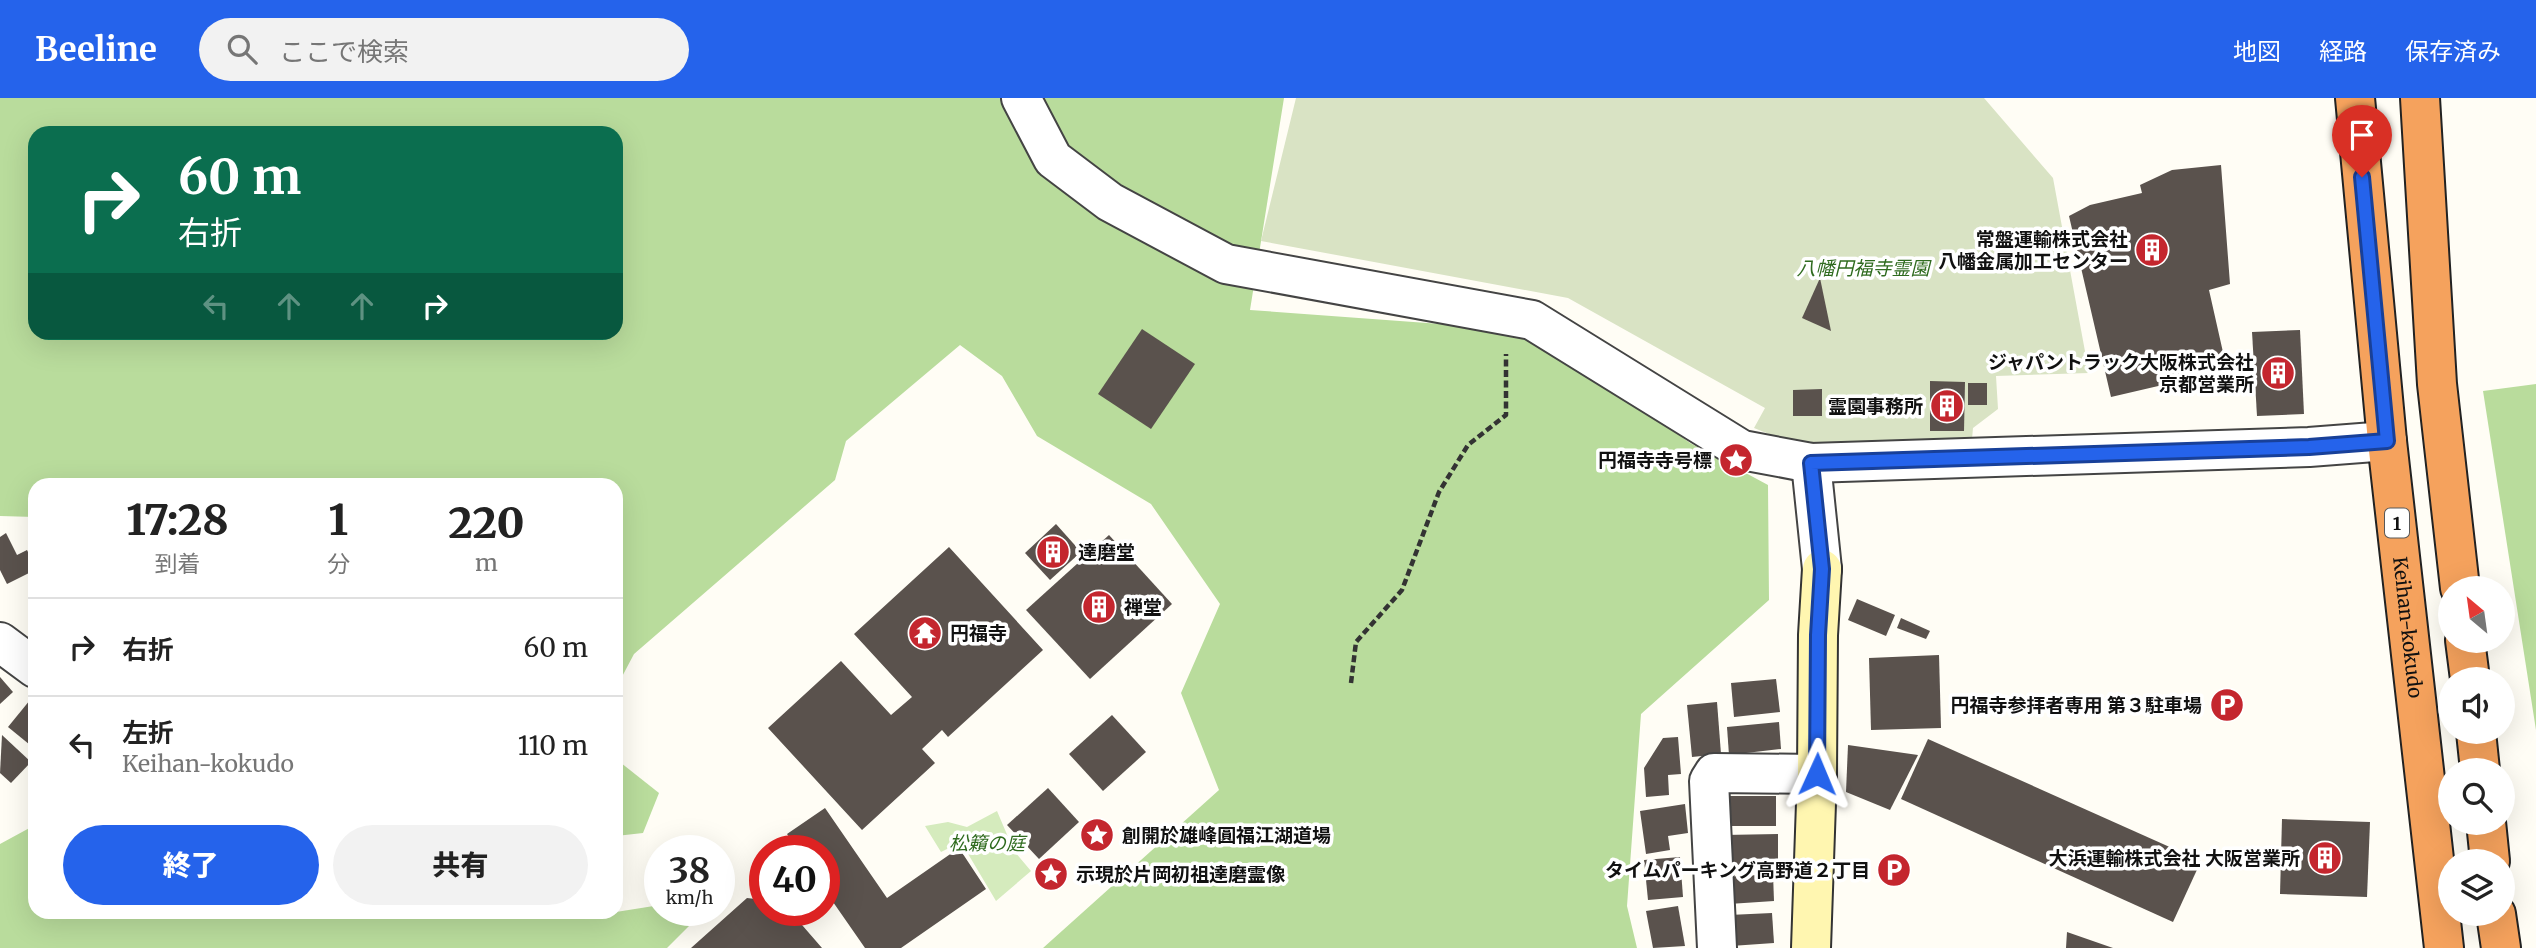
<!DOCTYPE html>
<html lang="ja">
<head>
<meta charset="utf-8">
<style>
  body { margin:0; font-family:Merriweather,"Noto Sans JP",serif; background:#f2f2f2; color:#222; height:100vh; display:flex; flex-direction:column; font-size:26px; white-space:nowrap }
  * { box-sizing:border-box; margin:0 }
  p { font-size:23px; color:#767676 }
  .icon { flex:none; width:38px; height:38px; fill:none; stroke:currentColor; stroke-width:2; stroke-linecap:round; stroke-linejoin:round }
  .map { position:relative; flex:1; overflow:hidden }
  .panel { position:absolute; left:28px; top:380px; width:595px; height:441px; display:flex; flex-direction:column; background:#fff; border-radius:21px; box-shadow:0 7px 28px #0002 }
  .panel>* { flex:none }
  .hud { position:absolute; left:28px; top:28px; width:595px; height:214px; border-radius:21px; box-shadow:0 7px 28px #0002; background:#0b6e4f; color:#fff; overflow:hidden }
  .needle { width:46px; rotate:331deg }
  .buttons { position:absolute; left:2438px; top:478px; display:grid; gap:14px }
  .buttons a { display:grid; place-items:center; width:77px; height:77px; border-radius:50%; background:#fff; box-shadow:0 7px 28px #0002; font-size:35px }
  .speed { position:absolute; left:644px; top:737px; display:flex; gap:14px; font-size:35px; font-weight:700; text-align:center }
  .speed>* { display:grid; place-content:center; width:91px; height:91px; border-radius:50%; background:#fff; box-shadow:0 7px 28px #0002; line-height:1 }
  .speed small { font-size:18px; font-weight:400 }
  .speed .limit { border:10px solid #d22; background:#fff; color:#111 }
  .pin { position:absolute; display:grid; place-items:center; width:60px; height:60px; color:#fff; margin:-72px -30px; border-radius:50% 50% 50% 0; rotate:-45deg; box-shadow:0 0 7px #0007 }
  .pin .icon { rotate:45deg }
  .me { position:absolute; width:77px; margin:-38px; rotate:1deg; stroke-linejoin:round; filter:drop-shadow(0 0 5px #0008) }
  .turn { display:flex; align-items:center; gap:24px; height:147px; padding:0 35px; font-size:32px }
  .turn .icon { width:91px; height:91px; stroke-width:2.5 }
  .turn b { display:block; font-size:49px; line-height:60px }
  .lanes { display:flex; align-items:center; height:66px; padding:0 35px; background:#0003; justify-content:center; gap:35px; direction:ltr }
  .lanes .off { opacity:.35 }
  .eta { display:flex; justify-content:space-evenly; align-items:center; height:119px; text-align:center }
  .eta b { font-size:42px; font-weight:800; line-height:49px }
  .button { display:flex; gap:14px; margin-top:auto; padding:14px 35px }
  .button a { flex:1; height:80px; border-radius:42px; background:#2563eb; color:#fff; font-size:28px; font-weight:800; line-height:80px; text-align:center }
  .button a+a { background:#f2f2f2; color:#222 }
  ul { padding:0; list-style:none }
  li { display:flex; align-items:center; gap:21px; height:98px; padding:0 35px; border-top:2px solid #e0e0e0 }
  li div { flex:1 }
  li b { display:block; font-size:26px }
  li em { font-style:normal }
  header { display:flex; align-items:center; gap:42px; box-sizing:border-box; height:98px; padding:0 35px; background:#2563eb; color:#fff }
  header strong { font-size:33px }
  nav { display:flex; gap:38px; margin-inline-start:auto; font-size:24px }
  .search { width:490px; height:63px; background:#f2f2f2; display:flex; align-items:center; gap:18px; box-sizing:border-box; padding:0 24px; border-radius:38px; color:#767676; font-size:26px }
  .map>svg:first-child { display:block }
  .green { fill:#d5ebbd }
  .forest { fill:#b9dc9c; fill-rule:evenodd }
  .cemetery { fill:#d9e3c4 }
  .building { fill:#5a524d }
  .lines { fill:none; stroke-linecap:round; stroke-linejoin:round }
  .street-casing { stroke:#444; stroke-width:42 }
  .secondary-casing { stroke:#333; stroke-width:42 }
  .highway-casing { stroke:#222; stroke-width:42 }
  .path { stroke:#333; stroke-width:4.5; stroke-dasharray:7 3.5; stroke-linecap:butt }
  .street { stroke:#fff; stroke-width:38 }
  .secondary { stroke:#fff6b0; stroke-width:38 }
  .highway { stroke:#f5a25d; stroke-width:38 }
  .route-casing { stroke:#184099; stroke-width:18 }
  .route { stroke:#2563eb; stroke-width:12 }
  .labels { text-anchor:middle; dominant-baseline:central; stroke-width:7; stroke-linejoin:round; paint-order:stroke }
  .shield { fill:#fff; stroke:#585858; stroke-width:2 }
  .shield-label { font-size:18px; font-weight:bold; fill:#111 }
  .poi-label { font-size:19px; font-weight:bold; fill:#111; stroke:#fff; text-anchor:end }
  .park-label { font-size:19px; font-style:italic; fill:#2f6b1f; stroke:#fff }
  .street-label { font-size:19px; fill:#111; stroke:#fff }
</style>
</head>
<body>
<header>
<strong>Beeline</strong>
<div class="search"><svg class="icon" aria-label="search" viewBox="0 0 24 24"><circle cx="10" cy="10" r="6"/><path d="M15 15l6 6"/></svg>ここで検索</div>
<nav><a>地図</a><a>経路</a><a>保存済み</a></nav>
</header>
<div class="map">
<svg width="2536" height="850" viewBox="0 0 2536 850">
  <rect width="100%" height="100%" fill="#fffdf5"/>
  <polygon class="green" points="997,713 1014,753 1031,773 996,803 961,744 941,754 925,728 948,724 967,729"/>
  <g class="forest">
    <path d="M0 0H1284L1250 212 1537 233 1690 345 1768 387 1769 502 1641 616 1627 808 1637 850H1043L1219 692 1181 595 1220 506 1151 406 1037 338 1002 278 960 247 846 343 835 382 634 556 616 590V387H35V419L0 418ZM35 35H616V234H35Z"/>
    <polygon points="2536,286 2536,632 2483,293"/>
    <polygon points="616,661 659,695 643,735 616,738"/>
    <polygon points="35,727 35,814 616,814 660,807 660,812 676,812 689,828 667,850 0,850 0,746"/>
  </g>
  <polygon class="cemetery" points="1296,0 1984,0 2053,80 2089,275 1996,278 1998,311 1973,330 1972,341 1791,345 1754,330 1765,310 1568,200 1261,143"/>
  <g class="building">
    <polygon points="2221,67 2230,186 2209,192 2227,272 2111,299 2069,118 2090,107 2142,95 2140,87 2172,72"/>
    <polygon points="1820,180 1831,233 1802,220"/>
    <polygon points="1142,231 1195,266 1151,331 1098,296"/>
    <polygon points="2300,232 2304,316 2257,318 2252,234"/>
    <polygon points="1930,283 1965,284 1964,333 1930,333"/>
    <rect x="1968" y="285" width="19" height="22"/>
    <polygon points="1822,291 1822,318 1793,318 1793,292"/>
    <polygon points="1056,426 1081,454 1050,482 1025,455"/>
    <polygon points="6,435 17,457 27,452 35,468 35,472 7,486 0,472 0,439"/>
    <polygon points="1109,437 1172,506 1090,581 1026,512"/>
    <polygon points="949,449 1043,552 948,639 942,632 922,651 935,665 862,732 768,630 841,563 891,617 912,599 854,536"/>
    <polygon points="1857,501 1895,517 1886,538 1848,522"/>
    <polygon points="1901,520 1930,533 1926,541 1897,530"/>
    <polygon points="1939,557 1941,630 1871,632 1869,560"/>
    <polygon points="0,579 13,594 0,606"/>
    <polygon points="1776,581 1780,614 1734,619 1731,585"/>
    <polygon points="30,602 35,606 35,651 8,629"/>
    <polygon points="1717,604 1721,656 1692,659 1687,607"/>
    <polygon points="1112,617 1146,654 1103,693 1069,656"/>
    <polygon points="1779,624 1781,651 1729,657 1727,629"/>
    <polygon points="2,637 31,664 11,685 0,675"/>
    <polygon points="1678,639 1681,676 1668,677 1669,697 1646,699 1644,670 1663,640"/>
    <polygon points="1928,641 2201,763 2173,824 1901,701"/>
    <polygon points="1848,647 1918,657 1890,712 1846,694"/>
    <polygon points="1048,690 1079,724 1039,761 1007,727"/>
    <polygon points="1721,698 1776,698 1776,728 1722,728"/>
    <polygon points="1685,706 1688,735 1668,738 1670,752 1646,756 1640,713"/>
    <polygon points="825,710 887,800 959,750 986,791 901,850 865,850 824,791 824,752 798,752 787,736"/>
    <polygon points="2282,721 2370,724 2367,799 2280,796"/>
    <polygon points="1778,736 1778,767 1725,768 1724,737"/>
    <polygon points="1680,759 1683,799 1648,802 1644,762"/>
    <polygon points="1773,776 1774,803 1729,806 1727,779"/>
    <polygon points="747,800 765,802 765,812 789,812 822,850 691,850"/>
    <polygon points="1678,808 1685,848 1653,850 1646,813"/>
    <polygon points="1772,815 1774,845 1731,848 1729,817"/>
    <polygon points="2067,834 2113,850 2066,850"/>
  </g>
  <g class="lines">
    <g class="street-casing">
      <g id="street">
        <polyline points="1021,0 1053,61 1110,104 1226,166 1532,222 1742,352 1811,365 2309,349 2387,343"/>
        <polyline points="1811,365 1822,471"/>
        <polyline points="0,544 35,570"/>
        <polyline points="1717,850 1709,683 1714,675 1817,676"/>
      </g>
    </g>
    <g class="secondary-casing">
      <polyline id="secondary" points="1811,850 1817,676 1818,537 1822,471"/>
    </g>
    <g class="highway-casing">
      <g id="highway">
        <path id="s1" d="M2355 0 2387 343 2444 850"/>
        <polyline points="2420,0 2437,286 2460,490"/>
        <polyline points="2465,542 2470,581"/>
        <polyline points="2476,634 2480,672"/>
        <polyline points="2486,724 2490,763"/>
        <polyline points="2496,816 2501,850"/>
      </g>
    </g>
    <polyline class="path" points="1351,585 1356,544 1402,492 1439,394 1468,347 1506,317 1506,256"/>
    <use href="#street" class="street"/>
    <use href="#secondary" class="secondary"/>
    <use href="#highway" class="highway"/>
  </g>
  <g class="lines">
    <g class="route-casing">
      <polyline id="route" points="1817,676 1818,537 1822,471 1811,365 2309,349 2387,343 2362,79"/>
    </g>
    <use href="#route" class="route"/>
  </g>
  <defs>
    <g id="building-disc" transform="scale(1.75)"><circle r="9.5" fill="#c4262e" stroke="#fff"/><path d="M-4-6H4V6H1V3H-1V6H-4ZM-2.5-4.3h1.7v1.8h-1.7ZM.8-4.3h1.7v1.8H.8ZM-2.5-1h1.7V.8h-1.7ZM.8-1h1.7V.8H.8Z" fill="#fff"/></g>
    <g id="sight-disc" transform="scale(1.75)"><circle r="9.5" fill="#c4262e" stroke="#fff"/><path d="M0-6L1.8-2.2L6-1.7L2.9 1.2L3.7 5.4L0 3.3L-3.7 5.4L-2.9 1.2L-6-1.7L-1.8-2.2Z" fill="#fff"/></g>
    <g id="temple-disc" transform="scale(1.75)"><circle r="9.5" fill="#c4262e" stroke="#fff"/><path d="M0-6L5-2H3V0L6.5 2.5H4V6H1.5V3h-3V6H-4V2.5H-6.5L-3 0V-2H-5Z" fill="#fff"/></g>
    <g id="parking-disc" transform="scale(1.75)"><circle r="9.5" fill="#c4262e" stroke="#fff"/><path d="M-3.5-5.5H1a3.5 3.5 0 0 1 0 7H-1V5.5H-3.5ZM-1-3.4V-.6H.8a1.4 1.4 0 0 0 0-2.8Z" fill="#fff"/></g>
  </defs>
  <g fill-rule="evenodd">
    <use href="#building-disc" x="2152" y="152"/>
    <use href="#building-disc" x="2278" y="275"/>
    <use href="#building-disc" x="1947" y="308"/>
    <use href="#sight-disc" x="1736" y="362"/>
    <use href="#building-disc" x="1053" y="454"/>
    <use href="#building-disc" x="1099" y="509"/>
    <use href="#temple-disc" x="925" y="535"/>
    <use href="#parking-disc" x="2227" y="607"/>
    <use href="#sight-disc" x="1097" y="737"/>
    <use href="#building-disc" x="2325" y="760"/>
    <use href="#parking-disc" x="1894" y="772"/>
    <use href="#sight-disc" x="1051" y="776"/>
  </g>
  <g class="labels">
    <rect class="shield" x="2385" y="410.5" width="24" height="29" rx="5"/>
    <g class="shield-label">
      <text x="2397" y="425">1</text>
    </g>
    <g class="poi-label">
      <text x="2128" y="141">常盤運輸株式会社<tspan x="2128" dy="22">八幡金属加工センター</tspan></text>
      <text x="2254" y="264">ジャパントラック大阪株式会社<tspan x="2254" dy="22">京都営業所</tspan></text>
      <text x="1923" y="308">霊園事務所</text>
      <text x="1712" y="362">円福寺寺号標</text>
      <text x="1078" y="454" text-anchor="start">達磨堂</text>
      <text x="1124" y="509" text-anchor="start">禅堂</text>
      <text x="950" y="535" text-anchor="start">円福寺</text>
      <text x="2202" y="607">円福寺参拝者専用 第３駐車場</text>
      <text x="1122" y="737" text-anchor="start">創開於雄峰圓福江湖道場</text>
      <text x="2300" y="760">大浜運輸株式会社 大阪営業所</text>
      <text x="1870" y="772">タイムパーキング高野道２丁目</text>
      <text x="1076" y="776" text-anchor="start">示現於片岡初祖達磨霊像</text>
    </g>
    <g class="park-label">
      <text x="1863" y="170">八幡円福寺霊園</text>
      <text x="987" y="745">松籟の庭</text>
    </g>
    <g class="street-label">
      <text stroke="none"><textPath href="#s1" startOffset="532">Keihan-kokudo</textPath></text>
    </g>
  </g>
</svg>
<div class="buttons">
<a><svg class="needle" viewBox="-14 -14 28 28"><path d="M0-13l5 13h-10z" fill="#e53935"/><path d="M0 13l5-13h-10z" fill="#767676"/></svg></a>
<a><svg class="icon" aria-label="sound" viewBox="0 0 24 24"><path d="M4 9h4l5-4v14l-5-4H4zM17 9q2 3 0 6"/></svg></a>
<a><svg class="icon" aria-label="search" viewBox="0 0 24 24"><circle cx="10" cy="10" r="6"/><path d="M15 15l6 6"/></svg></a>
<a><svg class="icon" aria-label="layers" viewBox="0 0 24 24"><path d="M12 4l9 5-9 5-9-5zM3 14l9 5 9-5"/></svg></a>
</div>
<div class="speed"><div>38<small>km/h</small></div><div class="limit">40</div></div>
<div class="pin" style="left:2362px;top:79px;background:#d93025"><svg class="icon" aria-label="arrive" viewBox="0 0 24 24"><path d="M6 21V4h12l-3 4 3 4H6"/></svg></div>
<svg class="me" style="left:1817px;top:676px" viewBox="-20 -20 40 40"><path d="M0-17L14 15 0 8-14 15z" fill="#2563eb" stroke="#fff" stroke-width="4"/></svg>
<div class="hud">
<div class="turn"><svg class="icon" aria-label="right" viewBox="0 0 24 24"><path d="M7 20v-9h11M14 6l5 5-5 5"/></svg><div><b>60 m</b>右折</div></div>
<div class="lanes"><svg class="icon off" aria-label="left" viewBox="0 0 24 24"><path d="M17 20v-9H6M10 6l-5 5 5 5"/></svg><svg class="icon off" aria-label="ahead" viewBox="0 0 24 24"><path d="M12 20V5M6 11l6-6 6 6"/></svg><svg class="icon off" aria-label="ahead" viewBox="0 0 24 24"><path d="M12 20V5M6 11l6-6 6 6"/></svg><svg class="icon" aria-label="right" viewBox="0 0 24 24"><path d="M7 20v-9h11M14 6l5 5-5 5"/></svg></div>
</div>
<section class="panel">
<div class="eta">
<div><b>17:28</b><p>到着</p></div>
<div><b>1</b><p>分</p></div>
<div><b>220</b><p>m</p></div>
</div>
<ul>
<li><svg class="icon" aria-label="right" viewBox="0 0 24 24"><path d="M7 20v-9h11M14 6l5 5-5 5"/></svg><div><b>右折</b></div><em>60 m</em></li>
<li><svg class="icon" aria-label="left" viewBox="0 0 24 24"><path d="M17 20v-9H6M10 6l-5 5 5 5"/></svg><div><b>左折</b><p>Keihan-kokudo</p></div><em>110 m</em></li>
</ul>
<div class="button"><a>終了</a><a>共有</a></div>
</section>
</div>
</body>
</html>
